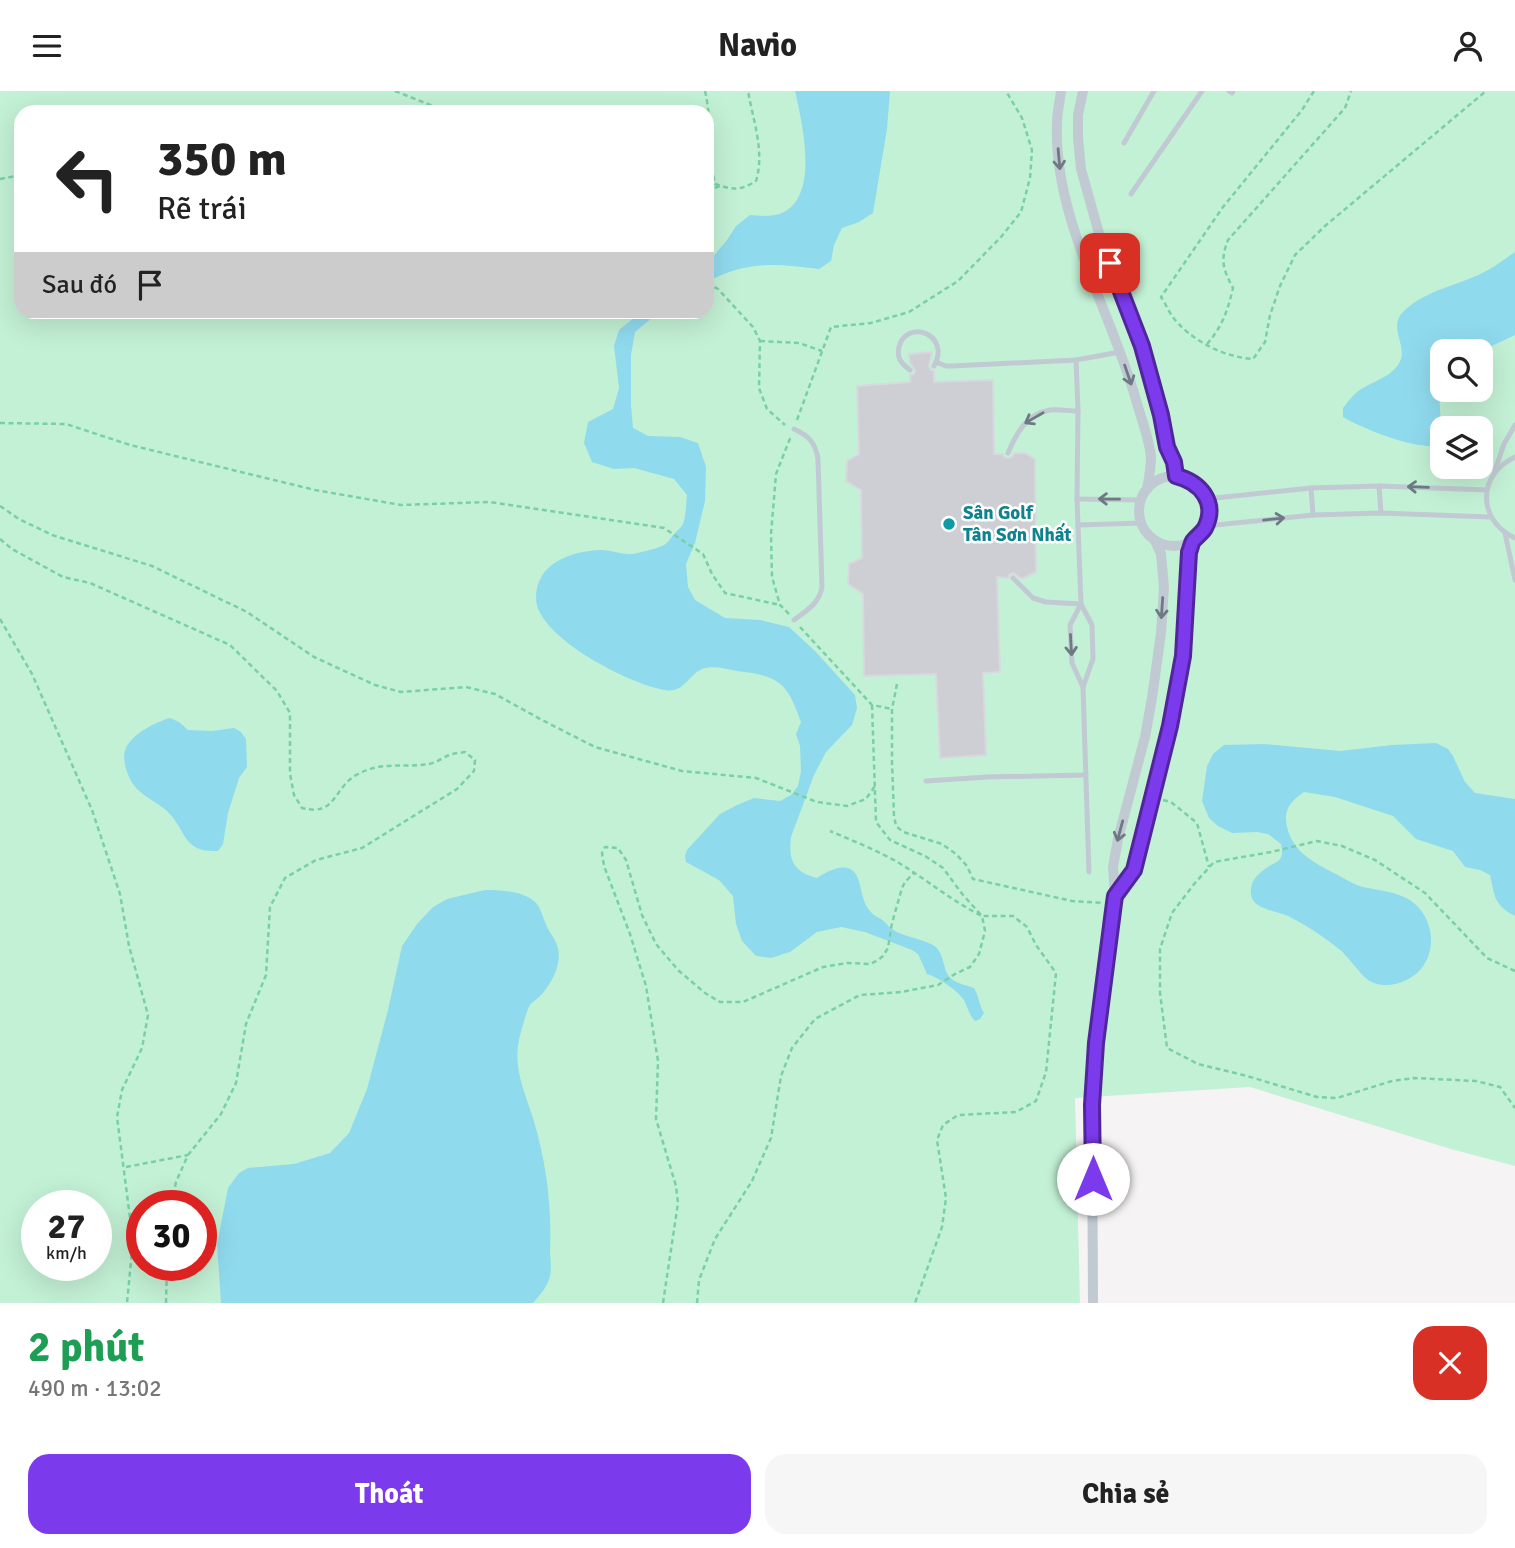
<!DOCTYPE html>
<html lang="vi">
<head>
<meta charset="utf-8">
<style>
  body { margin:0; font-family:Signika,sans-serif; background:#f6f6f6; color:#222; height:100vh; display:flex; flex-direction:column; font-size:26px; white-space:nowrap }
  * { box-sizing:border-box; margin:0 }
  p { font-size:23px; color:#767676 }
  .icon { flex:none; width:38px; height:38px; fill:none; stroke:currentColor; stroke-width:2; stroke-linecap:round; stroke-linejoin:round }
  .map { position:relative; height:1212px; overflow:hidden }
  .panel { display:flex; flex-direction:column; background:#fff; flex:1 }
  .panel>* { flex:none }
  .hud { position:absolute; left:14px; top:14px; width:700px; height:214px; border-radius:21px; box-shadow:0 7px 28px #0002; background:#fff; color:#222; overflow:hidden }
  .tools { position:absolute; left:1430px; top:248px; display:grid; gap:14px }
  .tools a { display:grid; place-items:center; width:63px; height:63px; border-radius:14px; background:#fff; box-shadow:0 7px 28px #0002; font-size:35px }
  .speed { position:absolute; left:21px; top:1099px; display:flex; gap:14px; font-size:35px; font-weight:700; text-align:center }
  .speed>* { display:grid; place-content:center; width:91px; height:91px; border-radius:50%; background:#fff; box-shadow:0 7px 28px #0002; line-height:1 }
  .speed small { font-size:18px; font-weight:400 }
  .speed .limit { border:10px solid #d22; background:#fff; color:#111 }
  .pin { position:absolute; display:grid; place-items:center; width:60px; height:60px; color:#fff; margin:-30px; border-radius:14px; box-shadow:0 4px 10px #0006 }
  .me { position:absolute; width:77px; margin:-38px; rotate:0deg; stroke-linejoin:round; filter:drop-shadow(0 0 5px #0008) }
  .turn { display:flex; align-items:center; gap:24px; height:147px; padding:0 28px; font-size:32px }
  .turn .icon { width:91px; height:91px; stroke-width:2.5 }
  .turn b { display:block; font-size:49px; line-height:60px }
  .then { display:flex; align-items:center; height:66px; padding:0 28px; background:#0003; gap:14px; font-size:26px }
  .round { display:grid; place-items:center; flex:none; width:74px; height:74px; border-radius:21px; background:#f6f6f6 }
  .head { display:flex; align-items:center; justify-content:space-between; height:119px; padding:0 28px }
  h1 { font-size:42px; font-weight:800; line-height:52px; color:#1e9e55 }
  .cta { display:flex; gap:14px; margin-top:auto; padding:14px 28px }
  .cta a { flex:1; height:80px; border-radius:21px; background:#7c3aed; color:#fff; font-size:28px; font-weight:800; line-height:80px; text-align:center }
  .cta a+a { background:#f6f6f6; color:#222 }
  header { display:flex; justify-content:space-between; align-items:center; height:91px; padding:0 28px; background:#fff; font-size:32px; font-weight:800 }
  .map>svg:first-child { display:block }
  .green { fill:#c3f1d5; fill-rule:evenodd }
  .water { fill:#90daee }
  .building { fill:#cdcfd5; stroke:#d7d9de; stroke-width:2 }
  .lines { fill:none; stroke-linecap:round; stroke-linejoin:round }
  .path { stroke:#7ad0a6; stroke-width:2.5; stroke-dasharray:5 3.5; stroke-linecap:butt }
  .lane { stroke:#c1cad2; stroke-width:5 }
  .street { stroke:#c1cad2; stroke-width:10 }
  .oneway { stroke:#6e7983 }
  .route-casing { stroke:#51269a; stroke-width:18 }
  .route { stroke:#7c3aed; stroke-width:12 }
  .culture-dot { fill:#0f9aa8; stroke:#fff; stroke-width:2.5 }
  .labels { text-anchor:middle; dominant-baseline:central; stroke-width:5; stroke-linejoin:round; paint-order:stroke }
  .culture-label { font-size:19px; font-weight:bold; fill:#0d838f; stroke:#fff; text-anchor:start }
</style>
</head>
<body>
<header><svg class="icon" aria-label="menu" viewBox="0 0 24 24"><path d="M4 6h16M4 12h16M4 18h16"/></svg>Navio<svg class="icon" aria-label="person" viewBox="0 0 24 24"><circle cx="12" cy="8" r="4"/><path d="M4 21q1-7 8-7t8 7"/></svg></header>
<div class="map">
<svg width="1515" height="1212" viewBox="0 0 1515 1212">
  <rect width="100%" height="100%" fill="#f5f3f3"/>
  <path class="green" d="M0 0H1515V1075L1451 1058 1250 996 1075 1007 1080 1212H0ZM21 21H707V220H21ZM1442 261H1480V299H1442ZM1442 338H1480V376H1442ZM37 1115H96V1174H37ZM142 1115H201V1174H142Z"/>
  <g class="water">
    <path d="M795 0H890L887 38 873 122 859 131 842 137 834 154 831 170 819 178C777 173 747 169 707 191V173L727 149 736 135 750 124C760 125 772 126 782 122 820 105 802 31 795 0Z"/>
    <path d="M1515 161V244L1479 261H1442V295L1439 299 1442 355C1413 358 1368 340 1343 326V317C1347 312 1352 305 1357 301 1370 291 1388 288 1398 274 1411 257 1385 236 1405 219 1428 198 1461 194 1488 179 1497 174 1506 167 1515 161Z"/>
    <path d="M641 221H659L635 241 631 264V314L633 337 648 345 680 346 698 352 706 376 705 410 695 452 686 473 688 496 695 509 725 527 760 529 789 536 815 560 855 604 857 617 852 634 826 661 814 684 791 746C788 770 794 781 817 787 826 781 842 772 852 779 863 787 859 811 872 822 874 825 878 826 881 828 886 832 891 838 897 841 907 846 930 850 937 857 942 863 943 870 945 877 948 891 962 893 974 897 979 905 979 914 984 922L980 928 975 930C969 924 968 917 964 909 958 900 938 886 927 883L918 863 912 859 865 841 841 836 817 841 790 861 771 867 756 865 742 850 736 833 733 805 719 789 686 771 685 765 687 759 720 723 737 714 754 707 780 710 791 704 798 695 801 680 800 655 796 643 801 631C787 591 779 585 737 580 727 578 714 575 705 577 688 582 685 603 665 599 631 594 536 546 536 507 536 472 571 460 601 459 612 459 622 464 633 463 639 462 659 457 664 454 668 452 671 446 675 442 678 439 683 435 684 430 686 422 686 412 687 404L674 388 634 377 614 378 592 371 584 352 588 331 613 318 619 297 614 255 619 239Z"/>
    <path d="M170 627 179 631 188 639 212 640 234 637 241 641 246 648 247 676 239 687 228 722 223 753 218 760C182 762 187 739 167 720 157 711 140 704 133 693 127 684 121 667 126 657 133 642 156 631 170 627Z"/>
    <path d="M1436 652 1448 658 1453 665 1465 691 1475 702 1515 708V825C1494 814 1495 806 1490 784L1480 779 1465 776 1453 760 1416 748 1393 725 1335 706 1304 701C1291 710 1283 718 1287 736 1293 761 1313 771 1334 782 1344 787 1352 793 1363 796 1377 799 1391 800 1404 806 1431 818 1440 855 1421 878 1409 892 1384 900 1368 889 1357 880 1350 867 1339 858 1324 846 1306 834 1290 826 1279 820 1252 819 1251 803 1249 789 1261 780 1271 774 1274 772 1278 771 1280 768 1283 764 1282 758 1281 753L1268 743 1257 741 1232 742 1218 735 1209 727 1202 710 1207 675 1213 663 1224 654 1264 653 1340 660 1392 654Z"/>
    <path d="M485 799C501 799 530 800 539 816 542 822 544 829 547 836 550 842 555 848 557 854 563 871 553 890 542 903 539 907 533 910 530 914 527 919 520 943 519 949 513 977 525 1002 533 1027 546 1071 552 1113 550 1159 550 1167 552 1177 550 1185 548 1195 540 1204 533 1212H221L217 1153 228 1097 239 1082 248 1077 294 1073 330 1062 349 1042 367 998 388 919 402 855 417 833 433 816 447 808Z"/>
  </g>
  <polygon class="building" points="932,261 929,275 931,279 934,280 934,291 993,289 994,363 1003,363 1004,366 1008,367 1012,366 1014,362 1025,362 1035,368 1036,481 1024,487 1020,487 1014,482 1010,483 1008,487 997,486 1000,581 983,582 986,664 940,667 936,583 864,585 863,503 848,493 849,473 862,467 861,399 846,390 847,370 859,363 857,295 910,291 910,284 914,283 915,279 910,272 909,263"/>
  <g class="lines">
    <g class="path">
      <polyline points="395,0 448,21"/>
      <path d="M705 0C712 30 708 63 715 93 733 99 740 100 756 90 765 61 753 29 748 0"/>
      <path d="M1314 0 1302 19 1223 116 1161 206C1165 212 1168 219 1172 225 1190 249 1223 266 1253 268L1265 251 1270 224 1280 195 1295 164 1325 135 1486 0"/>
      <polyline points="0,88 21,84"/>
      <polyline points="707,100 720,95"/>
      <polyline points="707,192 718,198 753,236 760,250 759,297 767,318 785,334"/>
      <polyline points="760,250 799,252 822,260"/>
      <path d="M1207 253C1222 236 1228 219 1233 197 1223 178 1220 170 1228 149L1345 17 1351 0"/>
      <polyline points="797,329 831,236 871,232 909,221 958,190 1001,146 1021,121 1030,87 1032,59 1022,27 1006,0"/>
      <polyline points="0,332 66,333 130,354 315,399 401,414 489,411 664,437 703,463 712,483 725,502 780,514"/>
      <polyline points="0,415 19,428 52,444 152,475 247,521 314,566 375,594 401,601 466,596 495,603 542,629 595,656 682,680 756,687 817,711 847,715 866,708 875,695"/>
      <path d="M0 448 12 458 63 486 90 492 230 554 277 600 290 622V683L294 704 302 717C337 726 333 696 358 683 383 670 403 677 429 673 436 672 442 667 449 664 454 662 460 662 465 661L475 669 474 680 457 698 362 757 316 769 285 787 270 816 266 884 246 933 236 992 221 1023 188 1064 176 1091 171 1115"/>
      <polyline points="789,523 780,514 772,486 771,443 776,383 791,345"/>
      <polyline points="0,528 32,583 92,719 120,803 129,855 148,924 142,957 122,999 117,1026 133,1150 127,1212"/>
      <polyline points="800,536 872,614 892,618"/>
      <polyline points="897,593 892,618 892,671 894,725 896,735 903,741 942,753 956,763 967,775 973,788 1072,810 1104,812"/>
      <polyline points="872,614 876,731 890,749 925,765 943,777 963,804 982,825 1013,825 1027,836 1036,854 1056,882 1046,981 1036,1010 1016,1021 958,1024 943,1034 937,1049 946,1107 942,1136 915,1212"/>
      <polyline points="1163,709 1171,711 1197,732 1209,776"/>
      <polyline points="1515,880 1487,867 1425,802 1375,769 1342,755 1317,750 1271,761 1214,771 1195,792 1172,822 1160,858 1160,902 1167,957 1198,973 1247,985 1317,1006 1337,1007 1392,990 1414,987 1476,990 1500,996 1515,1017"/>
      <polyline points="126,1076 188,1064"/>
      <polyline points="166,1212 167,1174"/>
      <polyline points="663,1212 678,1112 676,1095 656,1028 658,970 646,895 630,843 604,775 602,762 605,756 618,757 626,769 642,824 656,853 678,879 705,902 720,911 743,911 823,876 847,872 870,873 878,869 883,865 888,857 892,832 902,797 905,791 914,782"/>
      <path d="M697 1212 699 1189 715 1148 752 1090 771 1047 781 985 792 957 815 928 860 904 901 901 938 894 955 883 970 876 979 863 985 840 982 825C952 810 927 789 899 772 877 759 853 750 830 740"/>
    </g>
    <g class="lane">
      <polyline points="1229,0 1232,2 1233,0"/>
      <polyline points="1124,52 1154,0"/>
      <polyline points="1131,103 1202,0"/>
      <polyline points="1076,269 1078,320 1077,408 1081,513 1092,534 1093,568 1083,596 1089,781"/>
      <polyline points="936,271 946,275 952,275 1076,269 1120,261"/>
      <path d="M910 279C902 273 896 267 899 256 906 227 952 243 934 275"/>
      <path d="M1008 362C1016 343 1026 323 1050 319 1059 318 1069 320 1078 320"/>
      <path d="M1515 366C1477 384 1477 429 1515 447"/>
      <polyline points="1495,379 1504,353 1515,334"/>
      <polyline points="1379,395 1381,422"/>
      <polyline points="1311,397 1313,424"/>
      <polyline points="1077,408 1141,409"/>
      <polyline points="1206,408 1311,397 1379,395 1487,399"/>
      <polyline points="1078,434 1141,432"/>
      <polyline points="1206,435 1313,424 1381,422 1490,426"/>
      <polyline points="1505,442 1515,489"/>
      <polyline points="1013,487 1033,507 1046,511 1081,513"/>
      <polyline points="1081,513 1070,534 1072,572 1083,596"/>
      <path d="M794 529C807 519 819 513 822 496L818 368C815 351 809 345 794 338"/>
      <polyline points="926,690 987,686 1086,684"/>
    </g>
    <g class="street">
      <path d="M1061 0C1060 10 1057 21 1057 32 1053 126 1111 220 1136 309 1141 327 1149 347 1151 366 1151 377 1149 387 1147 398"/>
      <polyline points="1083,0 1078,24 1078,47 1081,78 1100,146 1142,255 1161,324 1167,356 1174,371 1176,385"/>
      <circle cx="1174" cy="420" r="35"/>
      <polyline points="1115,805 1134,780 1170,635 1183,565 1187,473 1189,461 1193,449"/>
      <polyline points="1093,1212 1092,1014 1096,952 1115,805 1113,776 1118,748 1145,646 1152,607 1161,542 1164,496 1161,463 1155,450"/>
    </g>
  </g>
  <defs><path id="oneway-shaft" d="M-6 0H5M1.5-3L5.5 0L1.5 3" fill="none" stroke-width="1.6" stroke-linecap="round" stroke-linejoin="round" transform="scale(1.75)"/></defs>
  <g class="oneway">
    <use href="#oneway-shaft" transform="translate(1059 68) rotate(85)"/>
    <use href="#oneway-shaft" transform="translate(1128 284) rotate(71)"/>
    <use href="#oneway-shaft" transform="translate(1034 327) rotate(150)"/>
    <use href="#oneway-shaft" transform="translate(1418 396) rotate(-178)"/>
    <use href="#oneway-shaft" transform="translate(1109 408) rotate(-179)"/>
    <use href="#oneway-shaft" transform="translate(1274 428) rotate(-6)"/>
    <use href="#oneway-shaft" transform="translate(1162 517) rotate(94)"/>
    <use href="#oneway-shaft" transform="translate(1071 554) rotate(87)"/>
    <use href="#oneway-shaft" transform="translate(1120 740) rotate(105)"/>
  </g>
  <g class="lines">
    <g class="route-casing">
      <path id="route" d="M1093 1088 1092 1014 1096 952 1114 812 1115 805 1134 779 1170 635 1183 565 1189 461C1191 457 1191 453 1193 450 1197 445 1202 442 1205 437 1218 411 1200 391 1176 385L1174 371 1167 356 1161 324 1142 255 1110 172"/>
    </g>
    <use href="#route" class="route"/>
  </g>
  <circle class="culture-dot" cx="949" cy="433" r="7"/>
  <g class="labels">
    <g class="culture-label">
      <text x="963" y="422">Sân Golf<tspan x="963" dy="22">Tân Sơn Nhất</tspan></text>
    </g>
  </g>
</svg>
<div class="tools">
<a><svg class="icon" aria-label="search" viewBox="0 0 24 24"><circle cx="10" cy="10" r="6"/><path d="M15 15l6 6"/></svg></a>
<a><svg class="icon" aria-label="layers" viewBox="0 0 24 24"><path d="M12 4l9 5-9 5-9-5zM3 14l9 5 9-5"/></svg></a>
</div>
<div class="speed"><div>27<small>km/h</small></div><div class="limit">30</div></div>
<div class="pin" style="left:1110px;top:172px;background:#d93025"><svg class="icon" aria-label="arrive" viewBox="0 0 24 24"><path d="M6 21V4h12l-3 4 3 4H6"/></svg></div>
<svg class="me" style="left:1093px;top:1088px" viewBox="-20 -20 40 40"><circle r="19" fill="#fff"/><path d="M0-13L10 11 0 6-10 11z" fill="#7c3aed"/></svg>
<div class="hud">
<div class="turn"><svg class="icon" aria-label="left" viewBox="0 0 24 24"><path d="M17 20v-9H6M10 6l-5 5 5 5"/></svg><div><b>350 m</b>Rẽ trái</div></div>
<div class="then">Sau đó<svg class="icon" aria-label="arrive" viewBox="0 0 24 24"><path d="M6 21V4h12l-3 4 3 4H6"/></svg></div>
</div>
</div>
<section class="panel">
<div class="head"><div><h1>2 phút</h1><p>490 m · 13:02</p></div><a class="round" style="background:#d93025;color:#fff"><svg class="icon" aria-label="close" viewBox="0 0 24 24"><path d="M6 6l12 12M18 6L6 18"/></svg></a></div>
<div class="cta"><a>Thoát</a><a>Chia sẻ</a></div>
</section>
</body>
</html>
